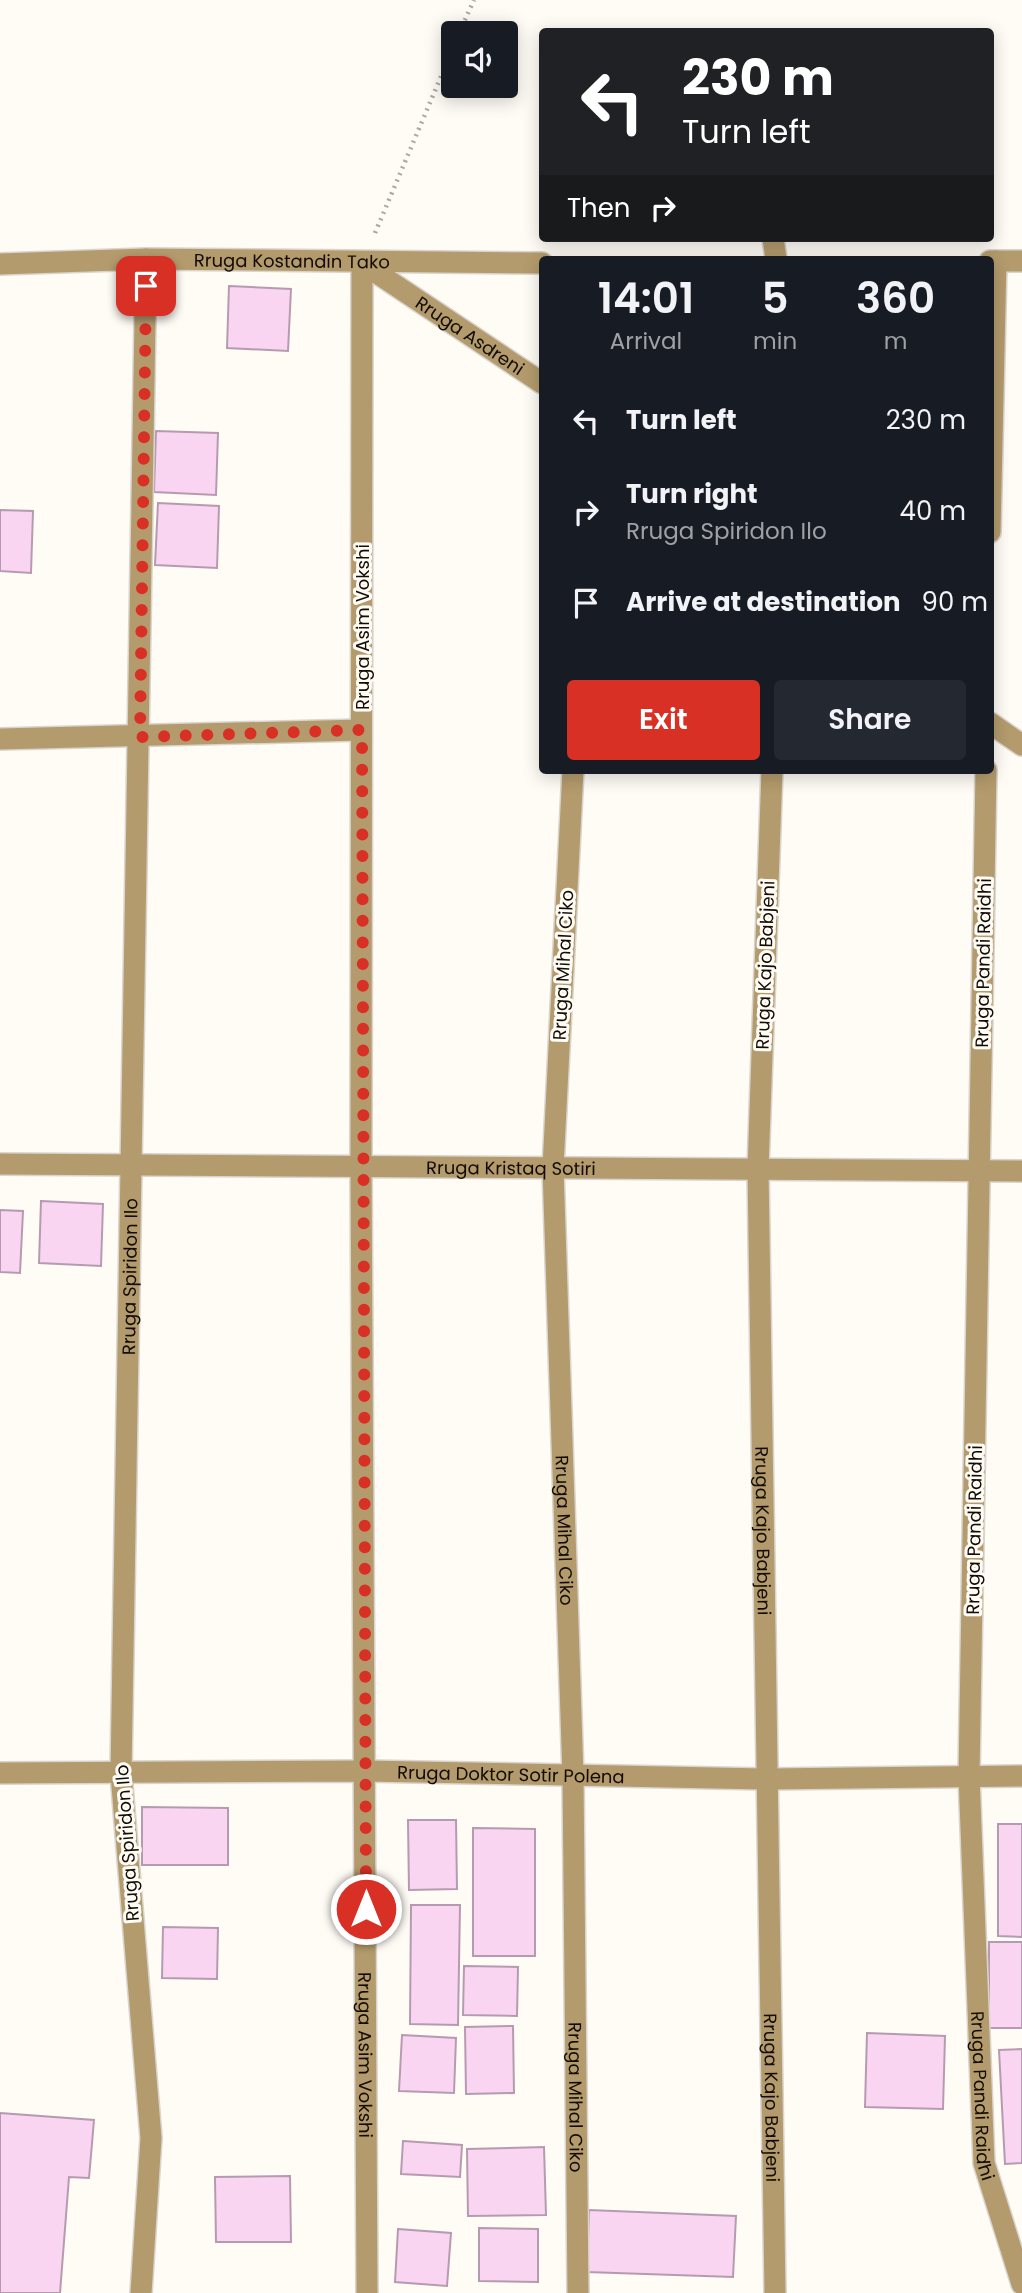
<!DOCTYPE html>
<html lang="en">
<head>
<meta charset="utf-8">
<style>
  body { margin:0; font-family:Poppins,sans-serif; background:#242831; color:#f1f3f6; height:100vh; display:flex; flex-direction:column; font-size:26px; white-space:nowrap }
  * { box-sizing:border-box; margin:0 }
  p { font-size:23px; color:#9ea1a6 }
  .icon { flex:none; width:38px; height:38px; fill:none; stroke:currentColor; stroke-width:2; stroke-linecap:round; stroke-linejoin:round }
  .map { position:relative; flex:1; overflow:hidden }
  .sheet { position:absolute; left:539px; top:256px; width:455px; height:518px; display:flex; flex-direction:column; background:#171b24; border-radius:7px; box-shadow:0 4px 18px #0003 }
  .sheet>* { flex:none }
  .banner { position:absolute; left:539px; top:28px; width:455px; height:214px; border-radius:7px; box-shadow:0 4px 18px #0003; background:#202124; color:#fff; overflow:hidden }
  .tools { position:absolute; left:441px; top:21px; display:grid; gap:14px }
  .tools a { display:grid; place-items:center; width:77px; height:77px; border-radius:7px; background:#171b24; box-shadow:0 4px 18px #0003; font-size:35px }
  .pin { position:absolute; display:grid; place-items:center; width:60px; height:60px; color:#fff; margin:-30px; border-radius:14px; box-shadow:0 4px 10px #0006 }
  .me { position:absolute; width:77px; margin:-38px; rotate:0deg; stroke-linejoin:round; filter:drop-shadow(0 0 5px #0008) }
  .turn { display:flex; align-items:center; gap:24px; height:147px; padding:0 28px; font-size:32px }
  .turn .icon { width:91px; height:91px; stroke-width:2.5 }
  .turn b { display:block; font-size:49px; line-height:60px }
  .then { display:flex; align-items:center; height:66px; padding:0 28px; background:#0003; gap:14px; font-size:26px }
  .eta { display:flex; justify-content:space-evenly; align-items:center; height:119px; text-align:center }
  .eta b { font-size:42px; font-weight:600; line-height:49px }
  .button { display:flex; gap:14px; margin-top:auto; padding:14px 28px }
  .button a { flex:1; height:80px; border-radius:7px; background:#d93025; color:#fff; font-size:28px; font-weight:600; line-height:80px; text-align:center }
  .button a+a { background:#242831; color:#f1f3f6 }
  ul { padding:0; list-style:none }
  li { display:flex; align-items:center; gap:21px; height:91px; padding:0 28px }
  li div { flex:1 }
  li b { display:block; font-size:26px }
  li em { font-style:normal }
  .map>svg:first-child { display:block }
  .building { fill:#fad5f2; stroke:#b69bb0; stroke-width:2 }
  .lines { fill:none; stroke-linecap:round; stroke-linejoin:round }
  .minor-casing { stroke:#d9d5ce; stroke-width:24 }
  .path { stroke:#aca7a0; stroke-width:4.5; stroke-dasharray:2 5; stroke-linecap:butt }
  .minor { stroke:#b49b6d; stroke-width:21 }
  .route { stroke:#d93025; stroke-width:12; stroke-dasharray:0 21.6 }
  .labels { text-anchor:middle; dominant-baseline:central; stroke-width:6; stroke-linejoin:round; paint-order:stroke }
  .street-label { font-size:18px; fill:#120c04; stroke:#fffbf5 }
</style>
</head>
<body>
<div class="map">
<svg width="1022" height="2293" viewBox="0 0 1022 2293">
  <rect width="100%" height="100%" fill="#fffbf5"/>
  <g class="building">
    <polygon points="229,286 291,289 288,351 227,348"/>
    <polygon points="156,431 218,433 216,495 154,492"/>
    <polygon points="158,503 219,506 217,568 155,565"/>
    <polygon points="0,510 33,511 31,573 0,571"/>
    <polygon points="41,1201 103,1204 101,1266 39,1263"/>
    <polygon points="0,1210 23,1211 20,1273 0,1272"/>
    <polygon points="142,1807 228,1808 228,1865 142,1865"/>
    <polygon points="408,1820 456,1820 457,1889 409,1890"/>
    <polygon points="998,1824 1022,1824 1022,1937 998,1936"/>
    <polygon points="473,1828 535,1829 535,1956 473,1956"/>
    <polygon points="411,1905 460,1905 458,2025 410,2024"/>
    <polygon points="163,1927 218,1928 217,1979 162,1978"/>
    <rect x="989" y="1942" width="33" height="86"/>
    <polygon points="464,1966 518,1967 517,2016 463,2015"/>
    <polygon points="513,2026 514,2093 466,2094 465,2027"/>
    <polygon points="867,2033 945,2036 943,2109 865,2107"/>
    <polygon points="402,2035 456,2038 454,2093 399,2091"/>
    <polygon points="1022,2049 1022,2163 1005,2164 999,2050"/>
    <polygon points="0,2113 94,2120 89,2178 69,2177 60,2293 0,2293"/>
    <polygon points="403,2141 462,2145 460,2177 401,2174"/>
    <polygon points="544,2147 546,2215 468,2216 467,2149"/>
    <polygon points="290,2176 291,2242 216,2242 215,2177"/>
    <polygon points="589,2210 736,2216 733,2277 587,2272"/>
    <polygon points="479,2228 538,2229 538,2282 479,2281"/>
    <polygon points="398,2229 451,2233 447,2286 395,2282"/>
  </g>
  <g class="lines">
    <g class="minor-casing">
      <g id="minor">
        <polyline points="773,238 776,259"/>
        <polyline points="990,261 1022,261"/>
        <path id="s1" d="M362 263 361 1165 367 2293"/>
        <path id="s2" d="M362 263 542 383"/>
        <path id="s3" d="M0 264 146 259 542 263"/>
        <polyline points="990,532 996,261"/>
        <polyline points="990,723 1022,745"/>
        <polyline points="0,739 361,730"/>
        <path id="s4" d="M573 770 553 1168 573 1776 578 2293"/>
        <path id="s5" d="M772 770 758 1169 775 2293"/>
        <path id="s6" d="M986 770 969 1776 984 2163 1022 2284"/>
        <path id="s7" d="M0 1164 1022 1171"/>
        <path id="s8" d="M0 1773 366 1771 768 1779 1022 1776"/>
        <path id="s9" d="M141 2293 151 2138 121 1774 146 259"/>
      </g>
    </g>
    <g class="path">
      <polyline points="459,33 474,0"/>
      <polyline points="375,233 453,48"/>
    </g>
    <use href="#minor" class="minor"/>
  </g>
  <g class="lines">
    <polyline class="route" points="146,286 140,737 362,730 366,1909"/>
  </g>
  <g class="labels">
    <g class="street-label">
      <text stroke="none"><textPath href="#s3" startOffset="292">Rruga Kostandin Tako</textPath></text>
      <text stroke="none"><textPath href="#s2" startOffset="130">Rruga Asdreni</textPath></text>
      <text transform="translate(362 627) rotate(-90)">Rruga Asim Vokshi</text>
      <text transform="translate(983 963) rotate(-89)">Rruga Pandi Raidhi</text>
      <text transform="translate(563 965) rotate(-87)">Rruga Mihal Ciko</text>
      <text transform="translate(765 965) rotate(-88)">Rruga Kajo Babjeni</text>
      <text stroke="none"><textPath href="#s7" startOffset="511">Rruga Kristaq Sotiri</textPath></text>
      <text stroke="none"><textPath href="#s9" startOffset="1018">Rruga Spiridon Ilo</textPath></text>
      <text transform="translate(974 1530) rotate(-89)">Rruga Pandi Raidhi</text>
      <text stroke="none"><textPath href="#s4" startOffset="761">Rruga Mihal Ciko</textPath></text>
      <text stroke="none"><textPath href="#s5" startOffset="761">Rruga Kajo Babjeni</textPath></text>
      <text stroke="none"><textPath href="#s8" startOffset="511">Rruga Doktor Sotir Polena</textPath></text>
      <text transform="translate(127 1843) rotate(-94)">Rruga Spiridon Ilo</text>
      <text stroke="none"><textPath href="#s1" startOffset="1792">Rruga Asim Vokshi</textPath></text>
      <text stroke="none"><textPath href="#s6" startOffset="1326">Rruga Pandi Raidhi</textPath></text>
      <text stroke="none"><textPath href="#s4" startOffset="1328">Rruga Mihal Ciko</textPath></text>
      <text stroke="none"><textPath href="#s5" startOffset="1328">Rruga Kajo Babjeni</textPath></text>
    </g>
  </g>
</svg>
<div class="tools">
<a><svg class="icon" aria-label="sound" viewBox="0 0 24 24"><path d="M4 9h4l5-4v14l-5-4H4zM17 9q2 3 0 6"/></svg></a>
</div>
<div class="pin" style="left:146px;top:286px;background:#d93025"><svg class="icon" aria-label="arrive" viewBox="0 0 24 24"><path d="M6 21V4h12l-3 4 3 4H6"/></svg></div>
<svg class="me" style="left:366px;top:1909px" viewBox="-20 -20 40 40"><circle r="17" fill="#d93025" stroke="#fff" stroke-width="3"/><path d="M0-11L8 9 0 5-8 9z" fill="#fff"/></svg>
<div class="banner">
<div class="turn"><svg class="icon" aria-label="left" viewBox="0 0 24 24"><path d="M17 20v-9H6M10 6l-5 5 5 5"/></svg><div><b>230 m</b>Turn left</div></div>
<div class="then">Then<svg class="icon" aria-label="right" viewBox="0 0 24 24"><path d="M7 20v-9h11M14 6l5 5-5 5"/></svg></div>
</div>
<section class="sheet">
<div class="eta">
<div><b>14:01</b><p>Arrival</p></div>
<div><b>5</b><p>min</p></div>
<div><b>360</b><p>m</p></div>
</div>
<ul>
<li><svg class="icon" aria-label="left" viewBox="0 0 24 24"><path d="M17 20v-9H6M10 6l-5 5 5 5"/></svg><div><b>Turn left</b></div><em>230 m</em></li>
<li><svg class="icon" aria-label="right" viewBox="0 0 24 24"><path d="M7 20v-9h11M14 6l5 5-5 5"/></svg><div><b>Turn right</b><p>Rruga Spiridon Ilo</p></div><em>40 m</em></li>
<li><svg class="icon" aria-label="arrive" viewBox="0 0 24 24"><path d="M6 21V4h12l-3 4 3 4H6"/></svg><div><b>Arrive at destination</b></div><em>90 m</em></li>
</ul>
<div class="button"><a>Exit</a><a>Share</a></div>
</section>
</div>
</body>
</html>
